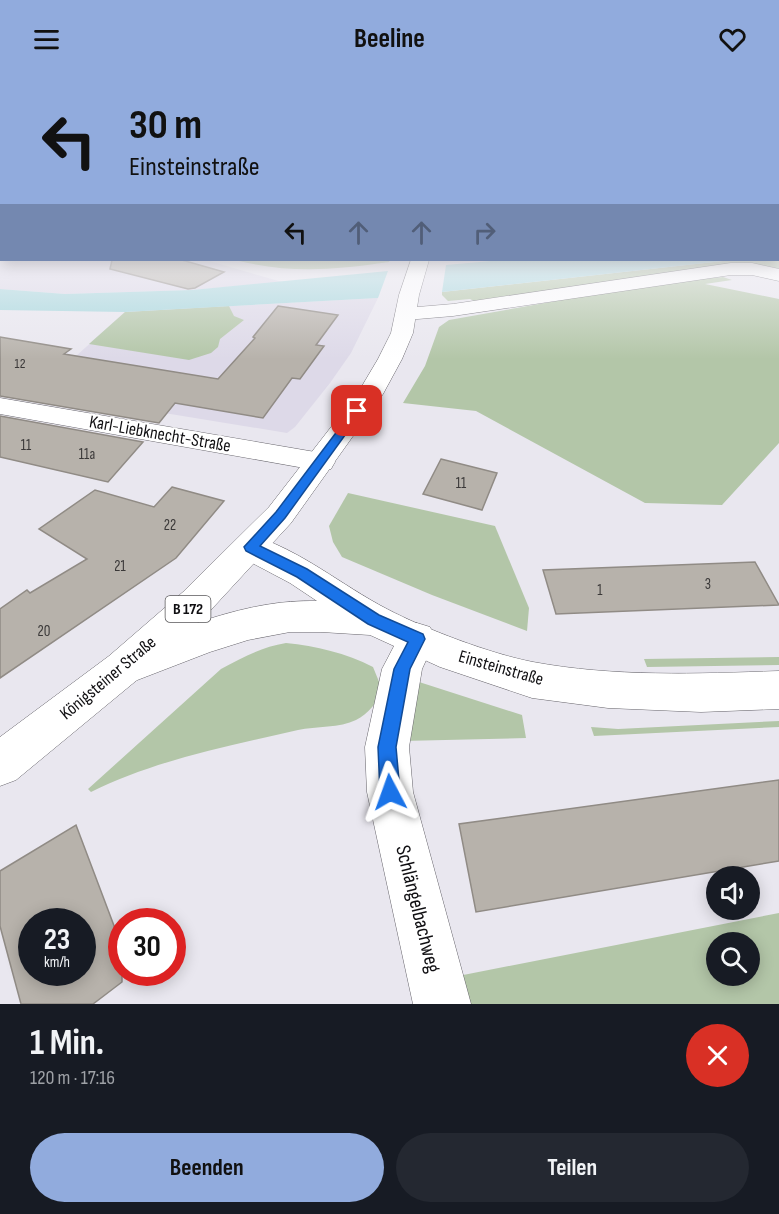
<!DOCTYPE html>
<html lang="de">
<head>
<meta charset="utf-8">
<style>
  body { margin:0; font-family:"Sofia Sans Condensed",sans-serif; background:#242831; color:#f1f3f6; height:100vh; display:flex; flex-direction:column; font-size:22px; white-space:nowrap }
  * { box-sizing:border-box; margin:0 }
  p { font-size:20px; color:#9ea1a6 }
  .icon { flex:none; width:33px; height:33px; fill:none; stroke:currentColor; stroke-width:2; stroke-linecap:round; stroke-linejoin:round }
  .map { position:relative; height:926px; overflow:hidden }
  .panel { display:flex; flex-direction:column; background:#171b24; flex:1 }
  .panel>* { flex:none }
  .top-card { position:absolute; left:0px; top:0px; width:780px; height:183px; box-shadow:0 3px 15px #0003; background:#91abdd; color:#111; overflow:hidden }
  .tools { position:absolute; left:706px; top:788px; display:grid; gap:12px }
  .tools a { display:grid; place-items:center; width:54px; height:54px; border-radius:50%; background:#171b24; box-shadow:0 3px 15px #0003; font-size:30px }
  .speed { position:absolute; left:18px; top:830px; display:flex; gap:12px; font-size:30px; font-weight:700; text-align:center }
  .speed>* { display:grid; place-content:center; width:78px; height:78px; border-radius:50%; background:#171b24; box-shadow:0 3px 15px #0003; line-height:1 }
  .speed small { font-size:15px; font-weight:400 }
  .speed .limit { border:9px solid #d22; background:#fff; color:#111 }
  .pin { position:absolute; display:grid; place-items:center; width:51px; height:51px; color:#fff; margin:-26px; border-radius:12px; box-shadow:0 3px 9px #0006 }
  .me { position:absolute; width:66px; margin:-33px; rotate:356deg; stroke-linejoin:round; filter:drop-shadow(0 0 4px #0008) }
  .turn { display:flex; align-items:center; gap:21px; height:126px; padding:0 30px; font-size:27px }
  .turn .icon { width:78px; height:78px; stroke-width:2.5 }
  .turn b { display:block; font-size:42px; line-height:51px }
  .lanes { display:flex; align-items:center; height:57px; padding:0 30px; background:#0003; justify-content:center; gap:30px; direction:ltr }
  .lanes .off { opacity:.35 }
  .round { display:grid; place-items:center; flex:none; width:63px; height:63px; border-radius:32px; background:#242831 }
  .overview { display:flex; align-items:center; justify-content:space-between; height:102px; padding:0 30px }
  h1 { font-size:36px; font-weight:700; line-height:45px }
  .button { display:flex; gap:12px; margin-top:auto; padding:12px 30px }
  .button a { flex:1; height:69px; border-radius:36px; background:#91abdd; color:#111; font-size:24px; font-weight:700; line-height:69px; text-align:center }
  .button a+a { background:#242831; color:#f1f3f6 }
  header { display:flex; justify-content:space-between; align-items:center; height:78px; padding:0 30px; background:#91abdd; color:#111; font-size:27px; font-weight:700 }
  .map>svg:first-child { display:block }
  .built { fill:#ddd9e8 }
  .green { fill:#b3c6a8; fill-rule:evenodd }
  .water { fill:#a7d7dd }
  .building { fill:#b7b2ab; stroke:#908b85; stroke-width:1.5; fill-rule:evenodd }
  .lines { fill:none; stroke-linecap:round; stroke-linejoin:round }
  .minor-casing { stroke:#66646b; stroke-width:1 }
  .secondary-casing { stroke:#66646b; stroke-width:1 }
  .primary-casing { stroke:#66646b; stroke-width:1 }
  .minor { fill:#fff; fill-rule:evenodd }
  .secondary { fill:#fff; fill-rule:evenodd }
  .primary { fill:#fff; fill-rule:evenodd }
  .route { fill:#1a73e8; stroke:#114b97; stroke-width:1.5 }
  .labels { text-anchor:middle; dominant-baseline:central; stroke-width:4.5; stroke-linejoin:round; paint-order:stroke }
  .far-number-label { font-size:14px; fill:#3a3838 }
  .number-label { font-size:15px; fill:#3a3838 }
  .shield { fill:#fff; stroke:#585759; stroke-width:1.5 }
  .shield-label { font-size:16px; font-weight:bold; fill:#100f12 }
  .street-label { font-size:18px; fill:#100f12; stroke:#fff }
  .near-street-label { font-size:21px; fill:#100f12; stroke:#fff }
</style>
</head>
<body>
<header><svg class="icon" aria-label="menu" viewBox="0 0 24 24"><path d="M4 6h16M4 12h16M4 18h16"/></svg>Beeline<svg class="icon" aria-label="heart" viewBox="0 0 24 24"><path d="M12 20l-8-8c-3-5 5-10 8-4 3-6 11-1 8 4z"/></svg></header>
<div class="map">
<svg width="779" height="926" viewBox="0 0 779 926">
  <rect width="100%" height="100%" fill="#e9e7ef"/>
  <g class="built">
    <polygon points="0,151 2,182 206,182 282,204 192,212 65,216 0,211"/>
    <polygon points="378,220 351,275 330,305 295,349 287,355 36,314 125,234"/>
  </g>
  <g class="green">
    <polygon points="779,176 779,194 759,188 476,224 470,221 448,223 442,217 442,214 732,182 778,182"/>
    <path d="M235 182H390L389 184C332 192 291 196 235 182Z"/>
    <polygon points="723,199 732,202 705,206 779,221 779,365 722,427 645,425 476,333 403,325 425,288 439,249 449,242 652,206"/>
    <polygon points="229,228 234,238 244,242 220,261 218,269 211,275 189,282 89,266 125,234"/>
    <polygon points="348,415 495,448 529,530 527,553 432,517 342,479 333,464 329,448"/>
    <path d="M286 565C316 568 346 575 373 589L382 611C378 624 368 636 356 642 340 650 316 648 298 652 229 668 155 682 91 714L88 711 221 591C243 579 262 569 286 565Z"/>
    <polygon points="779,579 779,587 647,589 644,581"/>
    <polygon points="416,603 522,637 526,660 402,663"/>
    <polygon points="779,643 779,649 594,658 591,649 618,651"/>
    <path d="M779 835V926H456L448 900ZM717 864H750V897H717Z"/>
  </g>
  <g class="water">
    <polygon points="502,182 732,182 442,214 446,187"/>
    <polygon points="388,193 378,220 125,234 0,232 0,211 65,216 192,212"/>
  </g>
  <g class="building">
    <polygon points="112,182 182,182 224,194 195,210 188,211 110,191"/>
    <polygon points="278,228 338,237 316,267 324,268 300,301 292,300 263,340 175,325 159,345 0,318 0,259 71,271 64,276 218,301 255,260 253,259"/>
    <polygon points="0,338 143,364 108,404 0,379"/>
    <polygon points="441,381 497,395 482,432 423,416"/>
    <polygon points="172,409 224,423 176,480 0,600 0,531 27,512 30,515 87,481 39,451 95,412 154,429"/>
    <polygon points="755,484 779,527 556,536 543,492"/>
    <polygon points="779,702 779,783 476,834 459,746"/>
    <path d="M76 747 122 869V904L93 926H21L0 848V793ZM32 843H82V894H32Z"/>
  </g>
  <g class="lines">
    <g class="minor-casing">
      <g id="minor">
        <polygon points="731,185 752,185 779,191 779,203 752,197 731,197 453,238 406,242 399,240 395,236 399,232 406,230 453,226"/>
        <polygon points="0,320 321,375 331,377 335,384 331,391 321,393 0,336"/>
        <polygon points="417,545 430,549 436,561 422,591 409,669 413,714 471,926 413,926 367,714 365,669 382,591 404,549"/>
      </g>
    </g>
    <g class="secondary-casing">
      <path id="secondary" d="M251 457C301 472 341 507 387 531 425 551 491 576 533 584 613 599 698 596 779 593V631L701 634 608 630 532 620 440 589 370 557 321 554H290L248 562 210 574 127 606 113 600 107 588 113 576C178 552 246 521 317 523L290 505 239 478 234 469 239 460Z"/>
    </g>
    <g class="primary-casing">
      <polygon id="primary" points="411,182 429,182 419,217 413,255 402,281 383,316 291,445 209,534 137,602 16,702 0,708 0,659 109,578 183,514 269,429 359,313 378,281 391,255 399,217"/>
    </g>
    <use href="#minor" class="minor"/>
    <use href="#secondary" class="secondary"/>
    <use href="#primary" class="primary"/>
  </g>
  <linearGradient id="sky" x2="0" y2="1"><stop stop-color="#8ec2e4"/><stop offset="0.54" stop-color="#f5f4f8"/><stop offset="1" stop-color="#f5f4f8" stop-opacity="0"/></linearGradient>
  <rect width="779" height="281" fill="url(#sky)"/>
  <polygon class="route" points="357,330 363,333 361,335 285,440 260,468 307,491 379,537 423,556 425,561 410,591 396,669 400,714 397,721 390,724 383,721 380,714 378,669 394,591 408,564 368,546 297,499 246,473 244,469 276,434 354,331"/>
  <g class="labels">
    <g class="far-number-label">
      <text x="20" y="285">12</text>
    </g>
    <g class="number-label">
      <text x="26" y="367">11</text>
      <text x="87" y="376">11a</text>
      <text x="461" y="405">11</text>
      <text x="170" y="447">22</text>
      <text x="120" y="488">21</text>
      <text x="708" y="506">3</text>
      <text x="600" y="512">1</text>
      <text x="44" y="553">20</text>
    </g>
    <rect class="shield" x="165.5" y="518" width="45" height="26" rx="4.5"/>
    <g class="shield-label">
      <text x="188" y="531">B 172</text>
    </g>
    <g class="street-label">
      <text transform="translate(160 356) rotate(10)">Karl-Liebknecht-Straße</text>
      <text transform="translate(501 590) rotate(16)">Einsteinstraße</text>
      <text transform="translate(108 600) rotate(-40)">Königsteiner Straße</text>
    </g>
    <g class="near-street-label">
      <text transform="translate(418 831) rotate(76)">Schlängelbachweg</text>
    </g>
  </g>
</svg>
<div class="tools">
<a><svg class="icon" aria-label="sound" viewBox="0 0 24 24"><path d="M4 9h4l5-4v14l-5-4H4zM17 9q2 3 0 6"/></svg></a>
<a><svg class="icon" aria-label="search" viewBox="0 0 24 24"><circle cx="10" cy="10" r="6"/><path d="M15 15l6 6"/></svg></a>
</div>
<div class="speed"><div>23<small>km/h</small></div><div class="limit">30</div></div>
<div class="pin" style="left:357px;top:333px;background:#d93025"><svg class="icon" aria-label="arrive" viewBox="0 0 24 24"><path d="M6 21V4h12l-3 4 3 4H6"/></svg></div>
<svg class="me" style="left:390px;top:714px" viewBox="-20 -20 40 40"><path d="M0-17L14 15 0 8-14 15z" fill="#1a73e8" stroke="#fff" stroke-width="4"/></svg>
<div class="top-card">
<div class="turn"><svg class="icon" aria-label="left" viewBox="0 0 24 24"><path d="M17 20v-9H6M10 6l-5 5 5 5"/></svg><div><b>30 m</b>Einsteinstraße</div></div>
<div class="lanes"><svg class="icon" aria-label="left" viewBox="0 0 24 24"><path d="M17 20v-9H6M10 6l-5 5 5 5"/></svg><svg class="icon off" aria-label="ahead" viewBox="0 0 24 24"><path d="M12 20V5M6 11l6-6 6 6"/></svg><svg class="icon off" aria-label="ahead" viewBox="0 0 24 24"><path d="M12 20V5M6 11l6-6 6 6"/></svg><svg class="icon off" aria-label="right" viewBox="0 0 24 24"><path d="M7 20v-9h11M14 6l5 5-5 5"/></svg></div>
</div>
</div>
<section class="panel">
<div class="overview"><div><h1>1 Min.</h1><p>120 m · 17:16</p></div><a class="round" style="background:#d93025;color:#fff"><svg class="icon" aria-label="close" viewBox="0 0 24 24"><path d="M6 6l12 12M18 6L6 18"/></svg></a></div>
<div class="button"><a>Beenden</a><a>Teilen</a></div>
</section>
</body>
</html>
